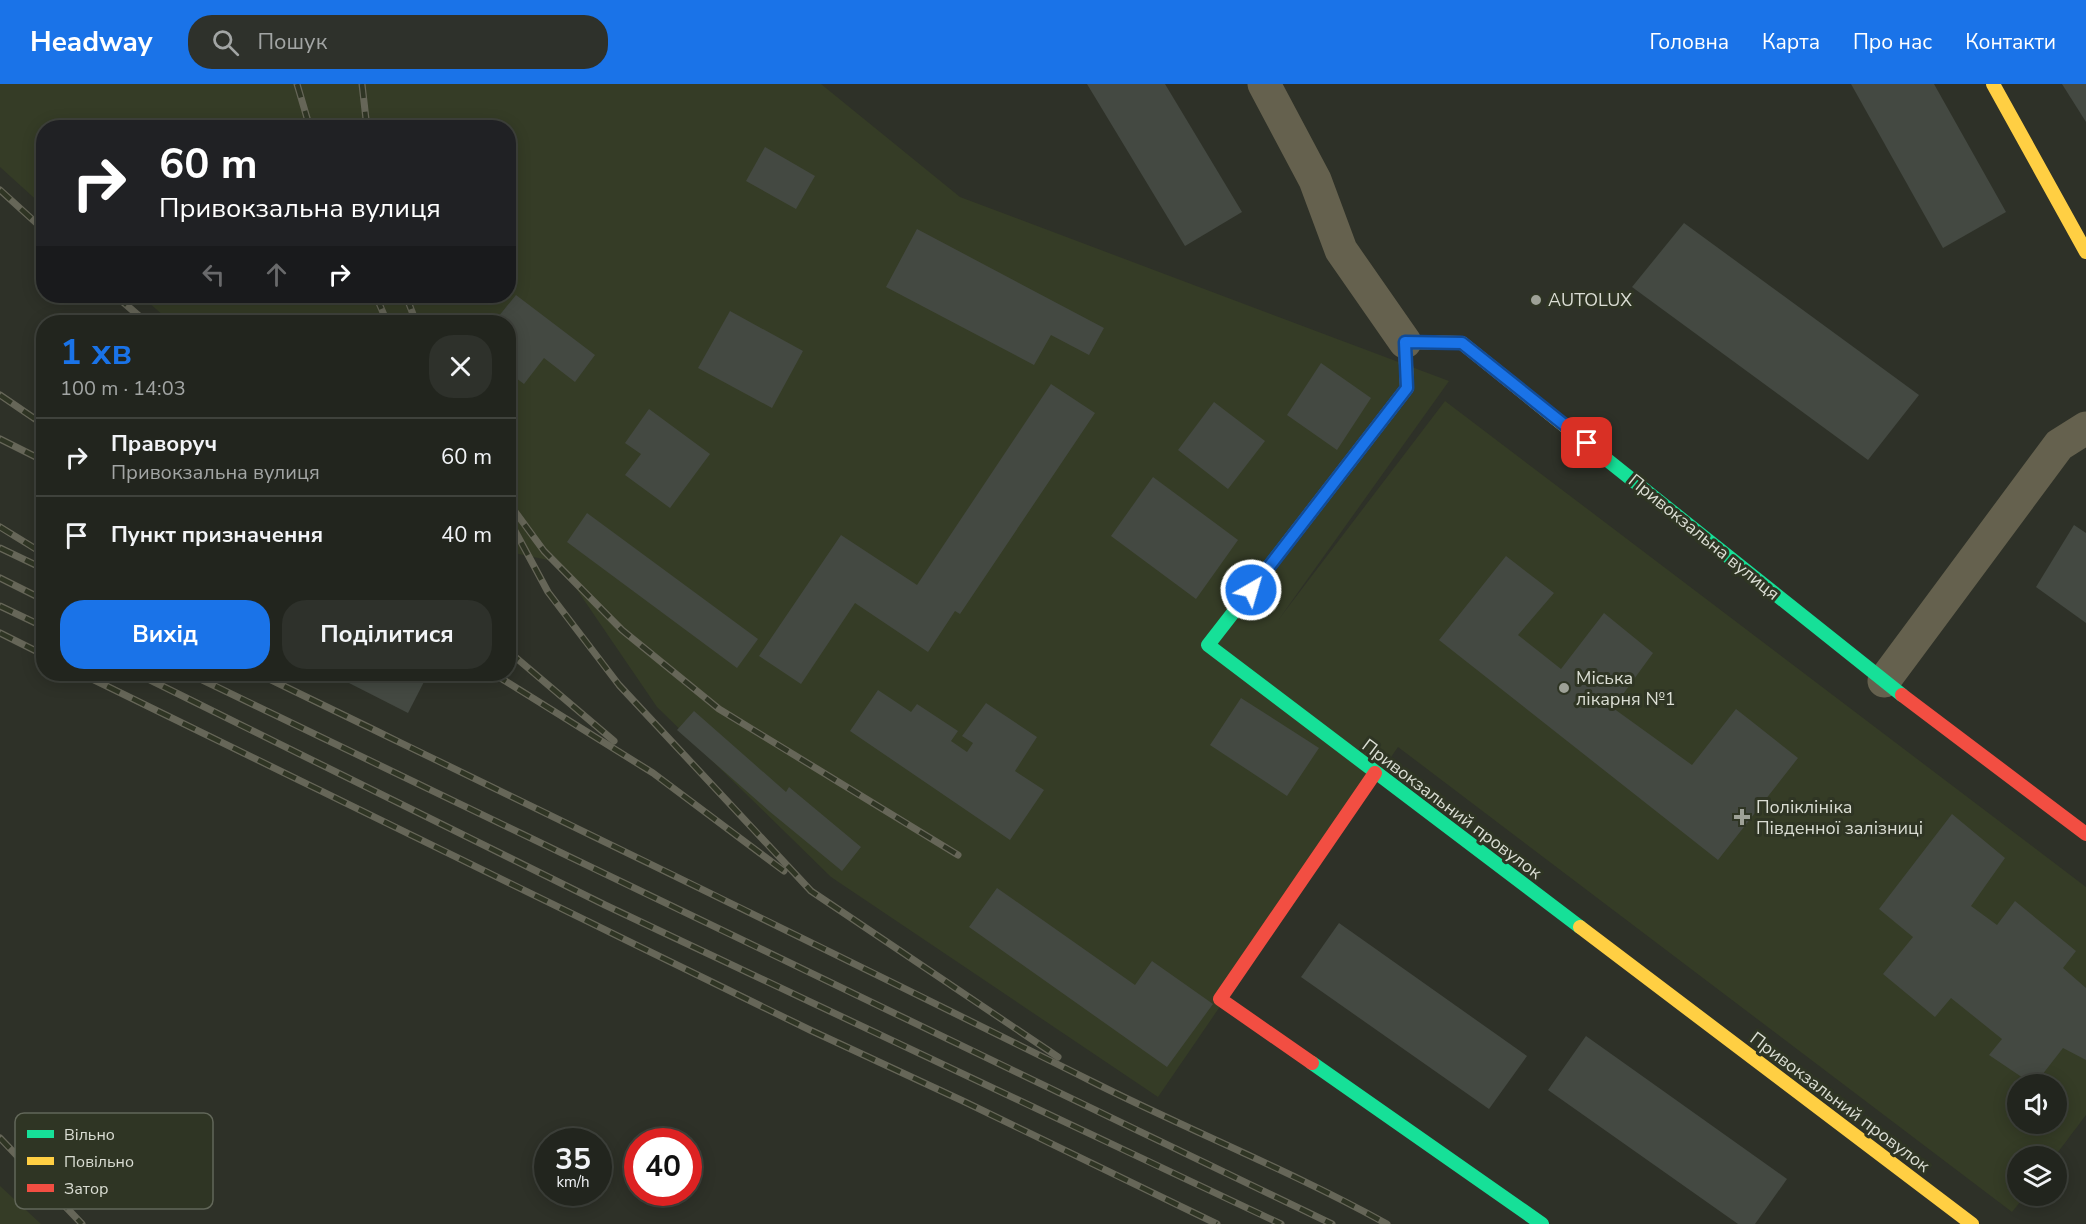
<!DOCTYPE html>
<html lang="uk">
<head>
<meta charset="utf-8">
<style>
  body { margin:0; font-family:"Nunito Sans",sans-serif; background:#2e312b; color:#f1f3f6; height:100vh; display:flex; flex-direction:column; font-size:22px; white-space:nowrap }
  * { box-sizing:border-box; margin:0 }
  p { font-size:20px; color:#a2a5a4 }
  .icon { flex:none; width:33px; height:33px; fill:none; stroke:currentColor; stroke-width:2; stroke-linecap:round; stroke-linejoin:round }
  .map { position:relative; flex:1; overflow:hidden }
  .drawer { position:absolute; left:36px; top:231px; width:480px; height:366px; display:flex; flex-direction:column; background:#22251e; border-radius:24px; box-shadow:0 3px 15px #0003,0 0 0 2px #3f423c }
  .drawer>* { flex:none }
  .hud { position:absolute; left:36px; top:36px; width:480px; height:183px; border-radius:24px; box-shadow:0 3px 15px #0003,0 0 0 2px #3f423c; background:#202124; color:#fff; overflow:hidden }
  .tools { position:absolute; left:2007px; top:990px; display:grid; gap:12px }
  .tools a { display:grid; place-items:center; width:60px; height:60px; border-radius:50%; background:#22251e; box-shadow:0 3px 15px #0003,0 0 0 2px #3f423c; font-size:30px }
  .speed { position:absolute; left:534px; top:1044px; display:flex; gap:12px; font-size:30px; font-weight:700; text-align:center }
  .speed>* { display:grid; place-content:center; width:78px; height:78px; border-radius:50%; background:#22251e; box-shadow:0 3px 15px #0003,0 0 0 2px #3f423c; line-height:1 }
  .speed small { font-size:15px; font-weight:400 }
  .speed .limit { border:9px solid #d22; background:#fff; color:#111 }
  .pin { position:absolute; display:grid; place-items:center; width:51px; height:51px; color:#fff; margin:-26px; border-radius:12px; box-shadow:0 3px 9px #0006 }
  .me { position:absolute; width:66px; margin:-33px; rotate:38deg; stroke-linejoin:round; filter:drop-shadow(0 0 4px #0008) }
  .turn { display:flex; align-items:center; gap:21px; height:126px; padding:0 24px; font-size:27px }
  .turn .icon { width:78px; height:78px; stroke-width:2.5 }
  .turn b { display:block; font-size:42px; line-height:51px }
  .lanes { display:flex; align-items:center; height:57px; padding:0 24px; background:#0003; justify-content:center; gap:30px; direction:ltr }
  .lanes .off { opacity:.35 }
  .round { display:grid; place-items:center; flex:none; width:63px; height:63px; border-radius:24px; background:#2e312b }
  .head { display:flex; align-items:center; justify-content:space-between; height:102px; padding:0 24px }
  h1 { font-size:36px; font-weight:700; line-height:45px; color:#1a73e8 }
  .cta { display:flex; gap:12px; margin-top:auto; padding:12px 24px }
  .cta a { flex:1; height:69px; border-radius:24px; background:#1a73e8; color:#fff; font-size:24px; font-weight:700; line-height:69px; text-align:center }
  .cta a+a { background:#2e312b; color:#f1f3f6 }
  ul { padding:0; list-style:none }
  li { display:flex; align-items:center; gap:18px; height:78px; padding:0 24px; border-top:2px solid #3f423c }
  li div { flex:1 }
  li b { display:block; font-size:22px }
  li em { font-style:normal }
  header { display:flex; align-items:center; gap:36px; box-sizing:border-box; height:84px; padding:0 30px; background:#1a73e8; color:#fff }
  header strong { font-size:28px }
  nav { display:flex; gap:33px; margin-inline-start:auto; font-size:21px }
  .search { width:420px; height:54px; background:#2e312b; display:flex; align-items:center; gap:15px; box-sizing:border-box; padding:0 21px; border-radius:24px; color:#a2a5a4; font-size:22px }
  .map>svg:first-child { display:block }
  .built { fill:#353c26; fill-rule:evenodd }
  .building { fill:#444942 }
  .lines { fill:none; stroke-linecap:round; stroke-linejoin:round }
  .street { stroke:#65614e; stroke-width:33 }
  .fast { stroke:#16e098; stroke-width:14 }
  .slow { stroke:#ffcf43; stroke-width:14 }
  .jam { stroke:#f24e42; stroke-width:14 }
  .rail-casing { stroke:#666658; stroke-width:7 }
  .rail { stroke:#2f3524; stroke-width:4.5; stroke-dasharray:14; stroke-linecap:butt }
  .route-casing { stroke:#114b97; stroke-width:15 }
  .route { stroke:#1a73e8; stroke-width:10 }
  .poi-dot { fill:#9ea197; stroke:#2f3524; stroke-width:2 }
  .labels { text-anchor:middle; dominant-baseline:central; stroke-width:6; stroke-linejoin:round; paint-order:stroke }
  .poi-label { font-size:18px; fill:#daddd3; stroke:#2f3524; text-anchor:start }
  .street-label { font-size:18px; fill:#daddd3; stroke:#2f3524 }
  .key { fill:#2f3524; stroke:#626759; stroke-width:1.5 }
  .key-label { font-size:16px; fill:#daddd3 }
</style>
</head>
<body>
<header>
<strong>Headway</strong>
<div class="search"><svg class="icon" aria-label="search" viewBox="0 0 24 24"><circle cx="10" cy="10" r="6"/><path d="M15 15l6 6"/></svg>Пошук</div>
<nav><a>Головна</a><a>Карта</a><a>Про нас</a><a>Контакти</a></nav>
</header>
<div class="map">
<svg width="2086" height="1140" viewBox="0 0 2086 1140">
  <rect width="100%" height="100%" fill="#2e3128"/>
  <g class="built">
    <path d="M0 0H821L960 113 1449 297 1279 535 1445 317 2086 803V1031L2055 1072H2018V1112H2025L2012 1128 1398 663 1158 1013 831 793 657 623 558 478 509 468 508 238H171L141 212H508V44H44L43 122 0 83ZM2018 1000H2056V1040H2018Z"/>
    <polygon points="0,1102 41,1140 0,1140"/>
  </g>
  <g class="building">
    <polygon points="1087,0 1165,0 1242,128 1185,162"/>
    <polygon points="1851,0 1934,0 2006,128 1943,164"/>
    <polygon points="2062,0 2086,0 2086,38"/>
    <polygon points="765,63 815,92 796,125 746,97"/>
    <polygon points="1684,139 1919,311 1868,376 1632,203"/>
    <polygon points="917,145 1104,244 1089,271 1051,251 1034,281 886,203"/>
    <polygon points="516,211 595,271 575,298 544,274 524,300 508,288 508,238 494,238"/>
    <polygon points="730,227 803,267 772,324 698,284"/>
    <polygon points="1321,279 1371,314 1337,366 1287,331"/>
    <polygon points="1051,300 1095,329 960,530 955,527 928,568 855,519 801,600 759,572 841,451 917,501"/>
    <polygon points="1214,318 1265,357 1228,405 1178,366"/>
    <polygon points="649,325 710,370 670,424 625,391 641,370 625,359"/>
    <polygon points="1153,393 1238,456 1196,515 1111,452"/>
    <polygon points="587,429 758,555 737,584 567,458"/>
    <polygon points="2074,441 2086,449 2086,539 2036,503"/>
    <polygon points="1506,472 1554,509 1518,551 1561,585 1604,529 1653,569 1613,624 1692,681 1736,625 1798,674 1718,776 1439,556"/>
    <polygon points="353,590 428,590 408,629 349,599"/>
    <polygon points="878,606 911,628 917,620 958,647 951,657 967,668 973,659 962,652 986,619 1037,653 1015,687 1044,706 1010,756 850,647"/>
    <polygon points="1241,614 1319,664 1287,712 1210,661"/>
    <polygon points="694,627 786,708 789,703 861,763 842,787 769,727 677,646"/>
    <polygon points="1952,730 2005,774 1971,822 1997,841 2015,817 2076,867 2063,884 2086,904 2086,976 2063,964 2035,1000 2032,1000 1989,971 2002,955 1951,914 1935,933 1883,890 1913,853 1879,825"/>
    <polygon points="997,804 1135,901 1152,877 1213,920 1167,983 969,843"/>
    <polygon points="1339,839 1527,972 1489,1025 1301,893"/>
    <polygon points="1586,952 1787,1095 1755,1140 1738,1140 1548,1006"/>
  </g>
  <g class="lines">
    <g class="street">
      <polyline points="1264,0 1315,96 1341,166 1405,258"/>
      <polyline points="1884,597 2059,361 2086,344"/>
    </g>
    <g class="fast">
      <polyline points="1586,359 1902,611"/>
      <polyline points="1288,458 1208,561 1580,843"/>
      <polyline points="1312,979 1542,1140"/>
    </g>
    <g class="slow">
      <polyline points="1993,0 2086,168"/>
      <polyline points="1288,458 1407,304 1405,258 1462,259 1586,359"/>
      <polyline points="1580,843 1972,1140"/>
    </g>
    <g class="jam">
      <polyline points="1902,611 2086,750"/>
      <polyline points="1312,979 1220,915 1375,689"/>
    </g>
    <g class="rail-casing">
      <g id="rail">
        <polyline points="297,0 310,44"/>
        <polyline points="362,0 367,44"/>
        <polyline points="0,106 44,146"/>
        <polyline points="116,212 146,238"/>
        <polyline points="376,212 387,238"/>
        <polyline points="406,212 416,238"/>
        <polyline points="0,311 44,341"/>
        <polyline points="0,355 44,377"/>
        <polyline points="508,418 544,467 622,546 719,625 958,771"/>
        <polyline points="508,434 548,508 619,601 811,807 1058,973"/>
        <polyline points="0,443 44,470"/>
        <polyline points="0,464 44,485"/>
        <polyline points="0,494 44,516"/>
        <polyline points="0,522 44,543"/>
        <polyline points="0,549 44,571"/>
        <polyline points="508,567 614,657"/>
        <polyline points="82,590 810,946 963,1017 1217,1140"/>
        <polyline points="138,590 605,821 1281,1140"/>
        <polyline points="190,590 1332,1140"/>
        <path d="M259 590C539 726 819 861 1097 1000 1193 1048 1293 1088 1387 1140"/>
        <polyline points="494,590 653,689 784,787"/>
        <polyline points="0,1054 82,1140"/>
      </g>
    </g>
    <use href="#rail" class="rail"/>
  </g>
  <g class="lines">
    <g class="route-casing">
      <polyline id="route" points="1251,506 1407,304 1405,258 1462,259 1587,359"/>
    </g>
    <use href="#route" class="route"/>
  </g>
  <g class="poi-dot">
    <circle cx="1536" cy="216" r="6"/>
    <circle cx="1564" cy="604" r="6"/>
    <path d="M1739 724h6v6h6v6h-6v6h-6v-6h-6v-6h6z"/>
  </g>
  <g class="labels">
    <g class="poi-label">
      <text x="1548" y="216">AUTOLUX</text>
      <text x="1576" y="594">Міська<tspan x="1576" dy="21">лікарня №1</tspan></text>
      <text x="1756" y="723">Поліклініка<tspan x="1756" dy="21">Південної залізниці</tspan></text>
    </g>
    <g class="street-label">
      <text transform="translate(1704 453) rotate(39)">Привокзальна вулиця</text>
      <text transform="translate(1452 725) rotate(37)">Привокзальний провулок</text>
      <text transform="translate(1840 1018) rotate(37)">Привокзальний провулок</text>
    </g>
  </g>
  <rect x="15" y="1029" width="198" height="96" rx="9" class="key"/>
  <rect x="27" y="1046" width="27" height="8" fill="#16e098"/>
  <rect x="27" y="1073" width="27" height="8" fill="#ffcf43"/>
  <rect x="27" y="1100" width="27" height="8" fill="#f24e42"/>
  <g class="key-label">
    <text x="64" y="1056">Вільно</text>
    <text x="64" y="1083">Повільно</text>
    <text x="64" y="1110">Затор</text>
  </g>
</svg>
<div class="tools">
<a><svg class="icon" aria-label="sound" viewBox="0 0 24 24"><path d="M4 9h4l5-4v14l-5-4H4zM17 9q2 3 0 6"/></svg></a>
<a><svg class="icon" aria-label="layers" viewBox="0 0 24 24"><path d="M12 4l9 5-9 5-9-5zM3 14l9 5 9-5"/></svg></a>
</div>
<div class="speed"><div>35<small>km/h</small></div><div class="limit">40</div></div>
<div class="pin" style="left:1587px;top:359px;background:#d93025"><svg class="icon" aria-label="arrive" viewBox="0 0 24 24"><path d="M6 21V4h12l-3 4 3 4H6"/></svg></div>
<svg class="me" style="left:1251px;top:506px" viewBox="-20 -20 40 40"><circle r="17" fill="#1a73e8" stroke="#fff" stroke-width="3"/><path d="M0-11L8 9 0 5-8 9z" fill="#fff"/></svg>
<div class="hud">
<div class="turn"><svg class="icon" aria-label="right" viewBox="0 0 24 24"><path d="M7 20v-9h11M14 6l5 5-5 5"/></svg><div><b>60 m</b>Привокзальна вулиця</div></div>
<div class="lanes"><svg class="icon off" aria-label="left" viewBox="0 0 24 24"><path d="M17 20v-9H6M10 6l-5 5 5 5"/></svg><svg class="icon off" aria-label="ahead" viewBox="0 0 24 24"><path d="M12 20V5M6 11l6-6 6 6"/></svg><svg class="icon" aria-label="right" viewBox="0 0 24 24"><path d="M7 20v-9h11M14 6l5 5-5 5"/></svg></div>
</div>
<section class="drawer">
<div class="head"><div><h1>1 хв</h1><p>100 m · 14:03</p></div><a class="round"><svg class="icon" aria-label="close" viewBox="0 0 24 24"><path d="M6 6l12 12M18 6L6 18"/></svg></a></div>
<ul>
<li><svg class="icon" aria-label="right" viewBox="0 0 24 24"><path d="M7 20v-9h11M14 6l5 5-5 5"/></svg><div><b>Праворуч</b><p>Привокзальна вулиця</p></div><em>60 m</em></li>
<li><svg class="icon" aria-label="arrive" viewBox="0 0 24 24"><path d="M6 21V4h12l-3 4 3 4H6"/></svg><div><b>Пункт призначення</b></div><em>40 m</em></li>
</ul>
<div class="cta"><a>Вихід</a><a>Поділитися</a></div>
</section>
</div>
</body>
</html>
